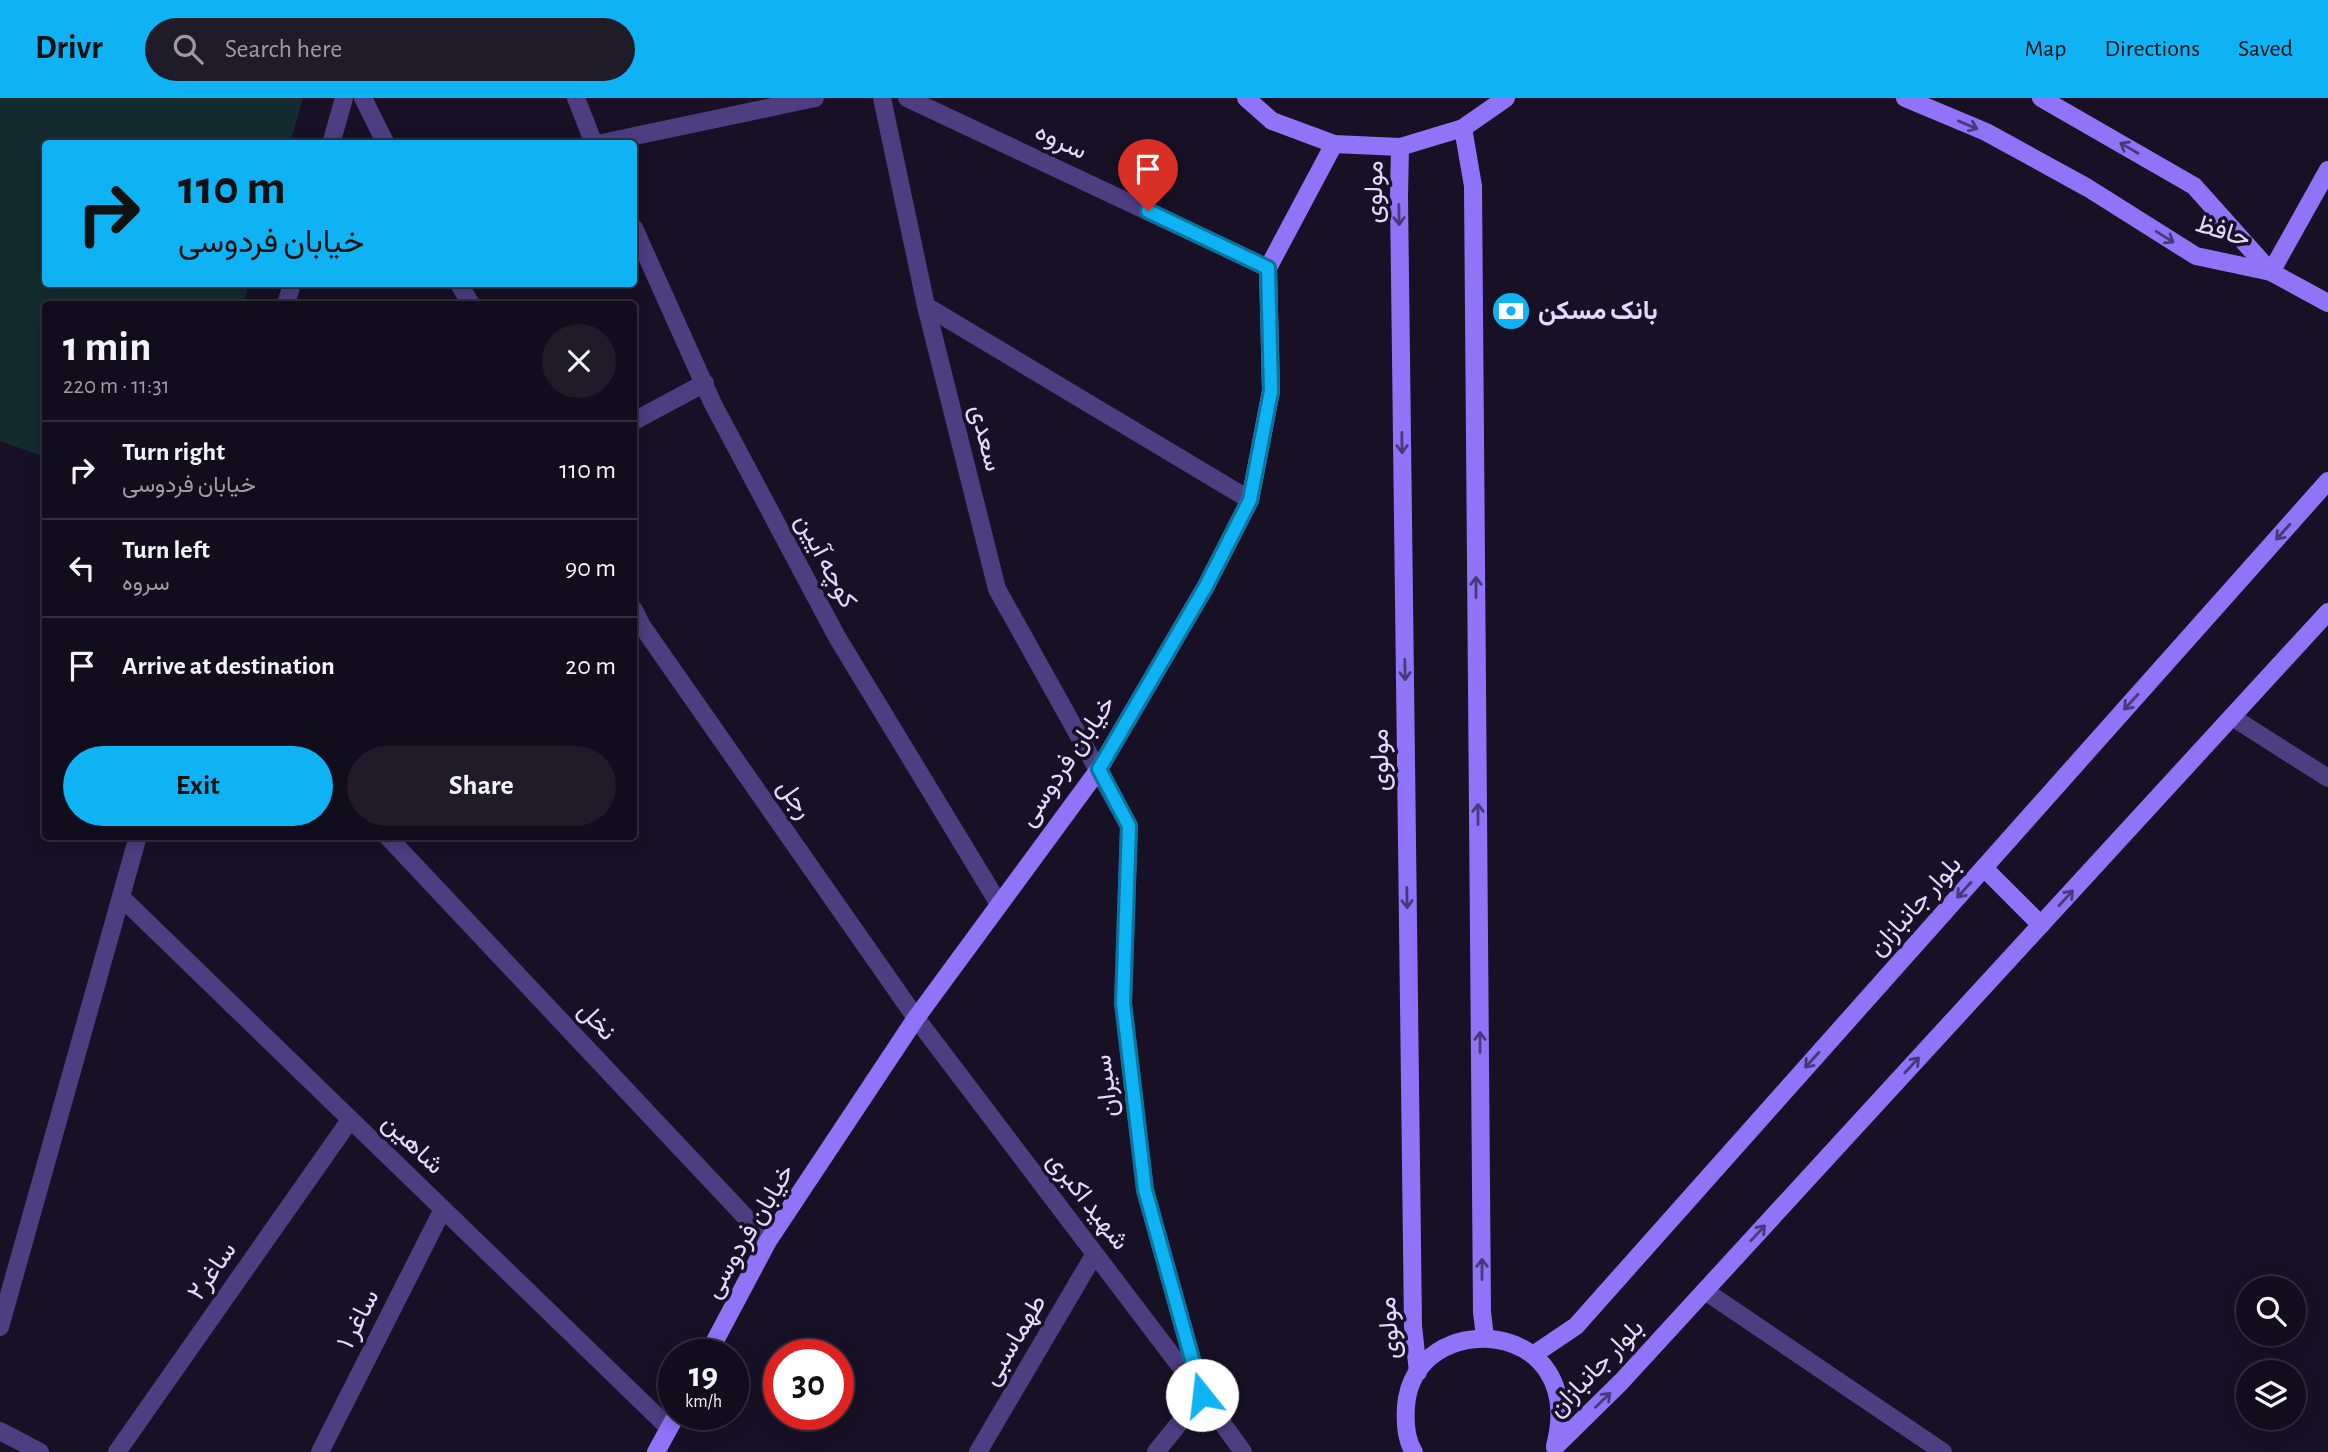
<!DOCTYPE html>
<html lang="en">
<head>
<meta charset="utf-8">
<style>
  body { margin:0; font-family:"Alegreya Sans",Vazirmatn,sans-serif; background:#1f1b29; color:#f1f3f6; height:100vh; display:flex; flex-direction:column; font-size:26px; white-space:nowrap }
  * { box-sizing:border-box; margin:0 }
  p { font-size:23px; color:#9c9ca3 }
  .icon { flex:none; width:38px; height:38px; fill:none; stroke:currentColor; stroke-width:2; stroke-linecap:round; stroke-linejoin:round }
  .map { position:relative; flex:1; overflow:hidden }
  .sheet { position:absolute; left:42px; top:203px; width:595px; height:539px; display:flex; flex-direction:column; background:#120d1c; border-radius:7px; box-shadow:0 4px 18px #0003,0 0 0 2px #312d3b }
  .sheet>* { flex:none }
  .banner { position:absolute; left:42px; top:42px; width:595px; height:147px; border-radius:7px; box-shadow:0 4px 18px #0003,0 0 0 2px #312d3b; background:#0fb2f2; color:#111; overflow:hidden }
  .controls { position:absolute; left:2236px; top:1178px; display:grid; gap:14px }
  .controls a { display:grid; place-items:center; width:70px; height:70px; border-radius:50%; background:#120d1c; box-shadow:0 4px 18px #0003,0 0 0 2px #312d3b; font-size:35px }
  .speed { position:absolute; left:658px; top:1241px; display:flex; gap:14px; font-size:35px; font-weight:700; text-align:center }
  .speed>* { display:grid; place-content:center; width:91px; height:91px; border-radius:50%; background:#120d1c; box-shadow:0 4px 18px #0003,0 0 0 2px #312d3b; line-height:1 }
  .speed small { font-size:18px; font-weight:400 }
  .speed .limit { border:10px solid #d22; background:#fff; color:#111 }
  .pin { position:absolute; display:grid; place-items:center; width:60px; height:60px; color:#fff; margin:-72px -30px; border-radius:50% 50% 50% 0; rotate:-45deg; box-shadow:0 0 7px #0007 }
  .pin .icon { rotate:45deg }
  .me { position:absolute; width:77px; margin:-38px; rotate:344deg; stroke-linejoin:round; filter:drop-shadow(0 0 5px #0008) }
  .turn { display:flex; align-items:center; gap:24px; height:147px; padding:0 21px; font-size:32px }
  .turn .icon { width:91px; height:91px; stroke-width:2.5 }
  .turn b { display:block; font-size:49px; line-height:60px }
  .round { display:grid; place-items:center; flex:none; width:74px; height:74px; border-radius:37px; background:#1f1b29 }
  .headline { display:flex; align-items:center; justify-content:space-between; height:119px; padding:0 21px }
  h1 { font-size:42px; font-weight:700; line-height:52px }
  .action { display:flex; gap:14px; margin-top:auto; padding:14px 21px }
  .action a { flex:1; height:80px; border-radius:42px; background:#0fb2f2; color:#111; font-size:28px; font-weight:700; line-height:80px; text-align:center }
  .action a+a { background:#1f1b29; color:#f1f3f6 }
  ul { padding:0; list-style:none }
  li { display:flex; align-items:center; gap:21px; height:98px; padding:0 21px; border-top:2px solid #312d3b }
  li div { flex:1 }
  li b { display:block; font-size:26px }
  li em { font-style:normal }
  header { display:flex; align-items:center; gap:42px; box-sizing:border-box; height:98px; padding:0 35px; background:#0fb2f2; color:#111 }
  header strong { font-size:33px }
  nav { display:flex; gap:38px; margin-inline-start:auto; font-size:24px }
  .search { width:490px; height:63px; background:#1f1b29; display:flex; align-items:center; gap:18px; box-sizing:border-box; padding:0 24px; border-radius:38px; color:#9c9ca3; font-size:26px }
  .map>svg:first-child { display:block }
  .green { fill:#142c30 }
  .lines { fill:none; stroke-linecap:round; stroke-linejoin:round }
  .street { stroke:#4d3e82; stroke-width:18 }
  .secondary { stroke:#8f74f8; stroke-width:18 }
  .oneway { stroke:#48397a }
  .route-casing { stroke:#0a749d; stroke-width:18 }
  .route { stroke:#0fb2f2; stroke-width:12 }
  .labels { text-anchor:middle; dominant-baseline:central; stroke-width:7; stroke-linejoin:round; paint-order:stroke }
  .street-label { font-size:26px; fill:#e3d8fd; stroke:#181126 }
  .poi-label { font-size:26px; font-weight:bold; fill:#e3d8fd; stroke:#181126; text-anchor:start }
</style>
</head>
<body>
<header>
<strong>Drivr</strong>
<div class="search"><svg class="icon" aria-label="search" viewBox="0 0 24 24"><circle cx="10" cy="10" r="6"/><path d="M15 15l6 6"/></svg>Search here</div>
<nav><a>Map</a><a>Directions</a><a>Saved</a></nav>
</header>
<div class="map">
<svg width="2328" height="1354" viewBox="0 0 2328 1354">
  <rect width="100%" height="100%" fill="#181126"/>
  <polygon class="green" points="0,0 303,0 290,45 46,46 46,186 249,186 243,206 46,206 45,359 0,343"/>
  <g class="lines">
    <g class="street">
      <polyline points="363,0 386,46"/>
      <polyline points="576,0 594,46"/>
      <polyline points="882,0 926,208 997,491 1129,728 1123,905 1145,1092 1202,1297 1156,1354"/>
      <polyline points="907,0 1268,170"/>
      <polyline points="331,46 344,0"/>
      <polyline points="597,46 815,0"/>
      <polyline points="634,130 713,306 837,539 999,806"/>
      <polyline points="459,186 471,206"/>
      <polyline points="286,206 292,186"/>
      <polyline points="926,208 1250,402"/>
      <polyline points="634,323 705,285"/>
      <polyline points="634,512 642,528 916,920 1202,1297 1243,1354"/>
      <polyline points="2232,619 2328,680"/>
      <polyline points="387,738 768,1143"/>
      <polyline points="121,799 669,1330"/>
      <polyline points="1705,1193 1943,1354"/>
      <polyline points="0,1229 138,738"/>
      <polyline points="0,1333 40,1354"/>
      <polyline points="117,1354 350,1022"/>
      <polyline points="320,1354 443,1111"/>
      <polyline points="978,1354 1094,1157"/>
    </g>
    <g class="secondary">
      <polyline points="1246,0 1272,23 1334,46 1400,49 1463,30 1506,0"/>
      <polyline points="1905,0 1986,34 2088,90 2196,158 2271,174"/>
      <polyline points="2041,0 2194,88 2271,174"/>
      <polyline points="1463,30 1473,88 1482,1214 1485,1239"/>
      <polyline points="1400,49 1399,98 1413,1228 1418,1274"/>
      <polyline points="2328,72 2271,174 2328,205"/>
      <polyline points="1984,770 2041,827"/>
      <polyline points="708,1256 768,1143 916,920 1099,671 1206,488 1250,402 1271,293 1268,170 1334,46"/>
      <polyline points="1533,1257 1576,1228 2328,383"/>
      <polyline points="1555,1349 1621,1284 2328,514"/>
      <polyline points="656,1354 677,1316"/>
      <path d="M1414 1354C1405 1341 1405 1323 1406 1308 1414 1208 1589 1218 1555 1348"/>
    </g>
  </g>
  <defs><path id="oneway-shaft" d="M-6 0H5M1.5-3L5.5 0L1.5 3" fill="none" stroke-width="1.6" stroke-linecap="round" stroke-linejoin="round" transform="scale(1.75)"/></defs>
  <g class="oneway">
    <use href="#oneway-shaft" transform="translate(1968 27) rotate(23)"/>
    <use href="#oneway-shaft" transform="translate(2129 50) rotate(-150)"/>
    <use href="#oneway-shaft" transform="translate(1399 117) rotate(89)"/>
    <use href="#oneway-shaft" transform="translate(2165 139) rotate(32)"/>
    <use href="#oneway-shaft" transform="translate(1402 345) rotate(89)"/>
    <use href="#oneway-shaft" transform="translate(2283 434) rotate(132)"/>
    <use href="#oneway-shaft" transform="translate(1476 489) rotate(-90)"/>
    <use href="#oneway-shaft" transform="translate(1405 572) rotate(89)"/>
    <use href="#oneway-shaft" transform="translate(2131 604) rotate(132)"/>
    <use href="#oneway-shaft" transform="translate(1478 716) rotate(-90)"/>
    <use href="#oneway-shaft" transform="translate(1964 792) rotate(132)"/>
    <use href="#oneway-shaft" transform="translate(1407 800) rotate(89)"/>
    <use href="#oneway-shaft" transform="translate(2066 800) rotate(-47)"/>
    <use href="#oneway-shaft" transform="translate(1480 944) rotate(-90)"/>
    <use href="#oneway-shaft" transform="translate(1812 962) rotate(132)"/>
    <use href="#oneway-shaft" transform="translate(1912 967) rotate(-47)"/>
    <use href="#oneway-shaft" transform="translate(1758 1135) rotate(-47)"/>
    <use href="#oneway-shaft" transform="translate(1482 1171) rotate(-90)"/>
    <use href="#oneway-shaft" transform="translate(1603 1302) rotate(-44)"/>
  </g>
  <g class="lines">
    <g class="route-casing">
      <polyline id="route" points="1148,113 1268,170 1271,293 1250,402 1206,488 1099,671 1129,728 1123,905 1145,1092 1202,1297"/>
    </g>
    <use href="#route" class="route"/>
  </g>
  <defs>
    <g id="bank-disc" transform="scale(2.0125)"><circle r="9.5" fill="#0fb2f2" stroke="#181126"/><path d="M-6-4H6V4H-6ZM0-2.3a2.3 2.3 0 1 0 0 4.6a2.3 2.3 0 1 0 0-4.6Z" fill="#fff"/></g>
  </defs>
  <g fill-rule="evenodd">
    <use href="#bank-disc" x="1511" y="213"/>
  </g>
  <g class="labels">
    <g class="street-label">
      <text transform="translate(1061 43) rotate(25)">سروه</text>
      <text transform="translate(1374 94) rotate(-89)">مولوی</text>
      <text transform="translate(2223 133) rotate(17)">حافظ</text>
      <text transform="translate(986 340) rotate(76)">سعدی</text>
      <text transform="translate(826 463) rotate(62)">کوچه آیین</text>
      <text transform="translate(1380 662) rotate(-91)">مولوی</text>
      <text transform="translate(1067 663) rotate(-56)">خیابان فردوسی</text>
      <text transform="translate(795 701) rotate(55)">رجل</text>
      <text transform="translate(1915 808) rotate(-48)">بلوار جانبازان</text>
      <text transform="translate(597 923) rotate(47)">نخل</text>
      <text transform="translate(1106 988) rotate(-97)">سیران</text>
      <text transform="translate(413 1046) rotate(44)">شاهین</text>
      <text transform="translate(1088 1103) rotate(52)">شهید اکبری</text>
      <text transform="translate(749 1133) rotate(-59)">خیابان فردوسی</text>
      <text transform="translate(212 1173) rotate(-55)">ساغر۲</text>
      <text transform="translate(358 1221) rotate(-63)">ساغر ۱</text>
      <text transform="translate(1389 1230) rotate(-94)">مولوی</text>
      <text transform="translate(1014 1242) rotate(-59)">طهماسبی</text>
      <text transform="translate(1596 1270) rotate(-46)">بلوار جانبازان</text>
    </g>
    <g class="poi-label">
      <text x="1538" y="213">بانک مسکن</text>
    </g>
  </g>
</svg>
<div class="controls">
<a><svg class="icon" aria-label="search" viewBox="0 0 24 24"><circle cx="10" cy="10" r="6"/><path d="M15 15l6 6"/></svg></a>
<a><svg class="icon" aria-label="layers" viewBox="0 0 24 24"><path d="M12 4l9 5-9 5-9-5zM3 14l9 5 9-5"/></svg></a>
</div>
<div class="speed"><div>19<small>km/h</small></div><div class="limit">30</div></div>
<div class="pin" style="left:1148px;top:113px;background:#d93025"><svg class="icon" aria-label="arrive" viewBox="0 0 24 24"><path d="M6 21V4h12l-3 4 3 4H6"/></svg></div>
<svg class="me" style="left:1202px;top:1297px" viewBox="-20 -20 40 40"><circle r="19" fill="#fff"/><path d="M0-13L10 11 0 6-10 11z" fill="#0fb2f2"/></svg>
<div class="banner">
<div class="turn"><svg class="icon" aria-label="right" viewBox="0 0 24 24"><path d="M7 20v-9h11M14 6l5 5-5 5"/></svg><div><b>110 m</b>خیابان فردوسی</div></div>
</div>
<section class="sheet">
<div class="headline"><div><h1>1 min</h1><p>220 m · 11:31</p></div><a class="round"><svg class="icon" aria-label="close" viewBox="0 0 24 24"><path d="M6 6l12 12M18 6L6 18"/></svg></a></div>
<ul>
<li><svg class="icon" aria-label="right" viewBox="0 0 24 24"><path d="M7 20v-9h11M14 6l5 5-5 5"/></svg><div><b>Turn right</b><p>خیابان فردوسی</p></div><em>110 m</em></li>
<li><svg class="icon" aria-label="left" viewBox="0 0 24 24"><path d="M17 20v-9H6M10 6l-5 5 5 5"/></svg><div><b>Turn left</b><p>سروه</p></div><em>90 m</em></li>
<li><svg class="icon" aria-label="arrive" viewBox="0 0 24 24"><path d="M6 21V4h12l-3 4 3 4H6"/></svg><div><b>Arrive at destination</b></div><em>20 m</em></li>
</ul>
<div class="action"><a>Exit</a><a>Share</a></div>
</section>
</div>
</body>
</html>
